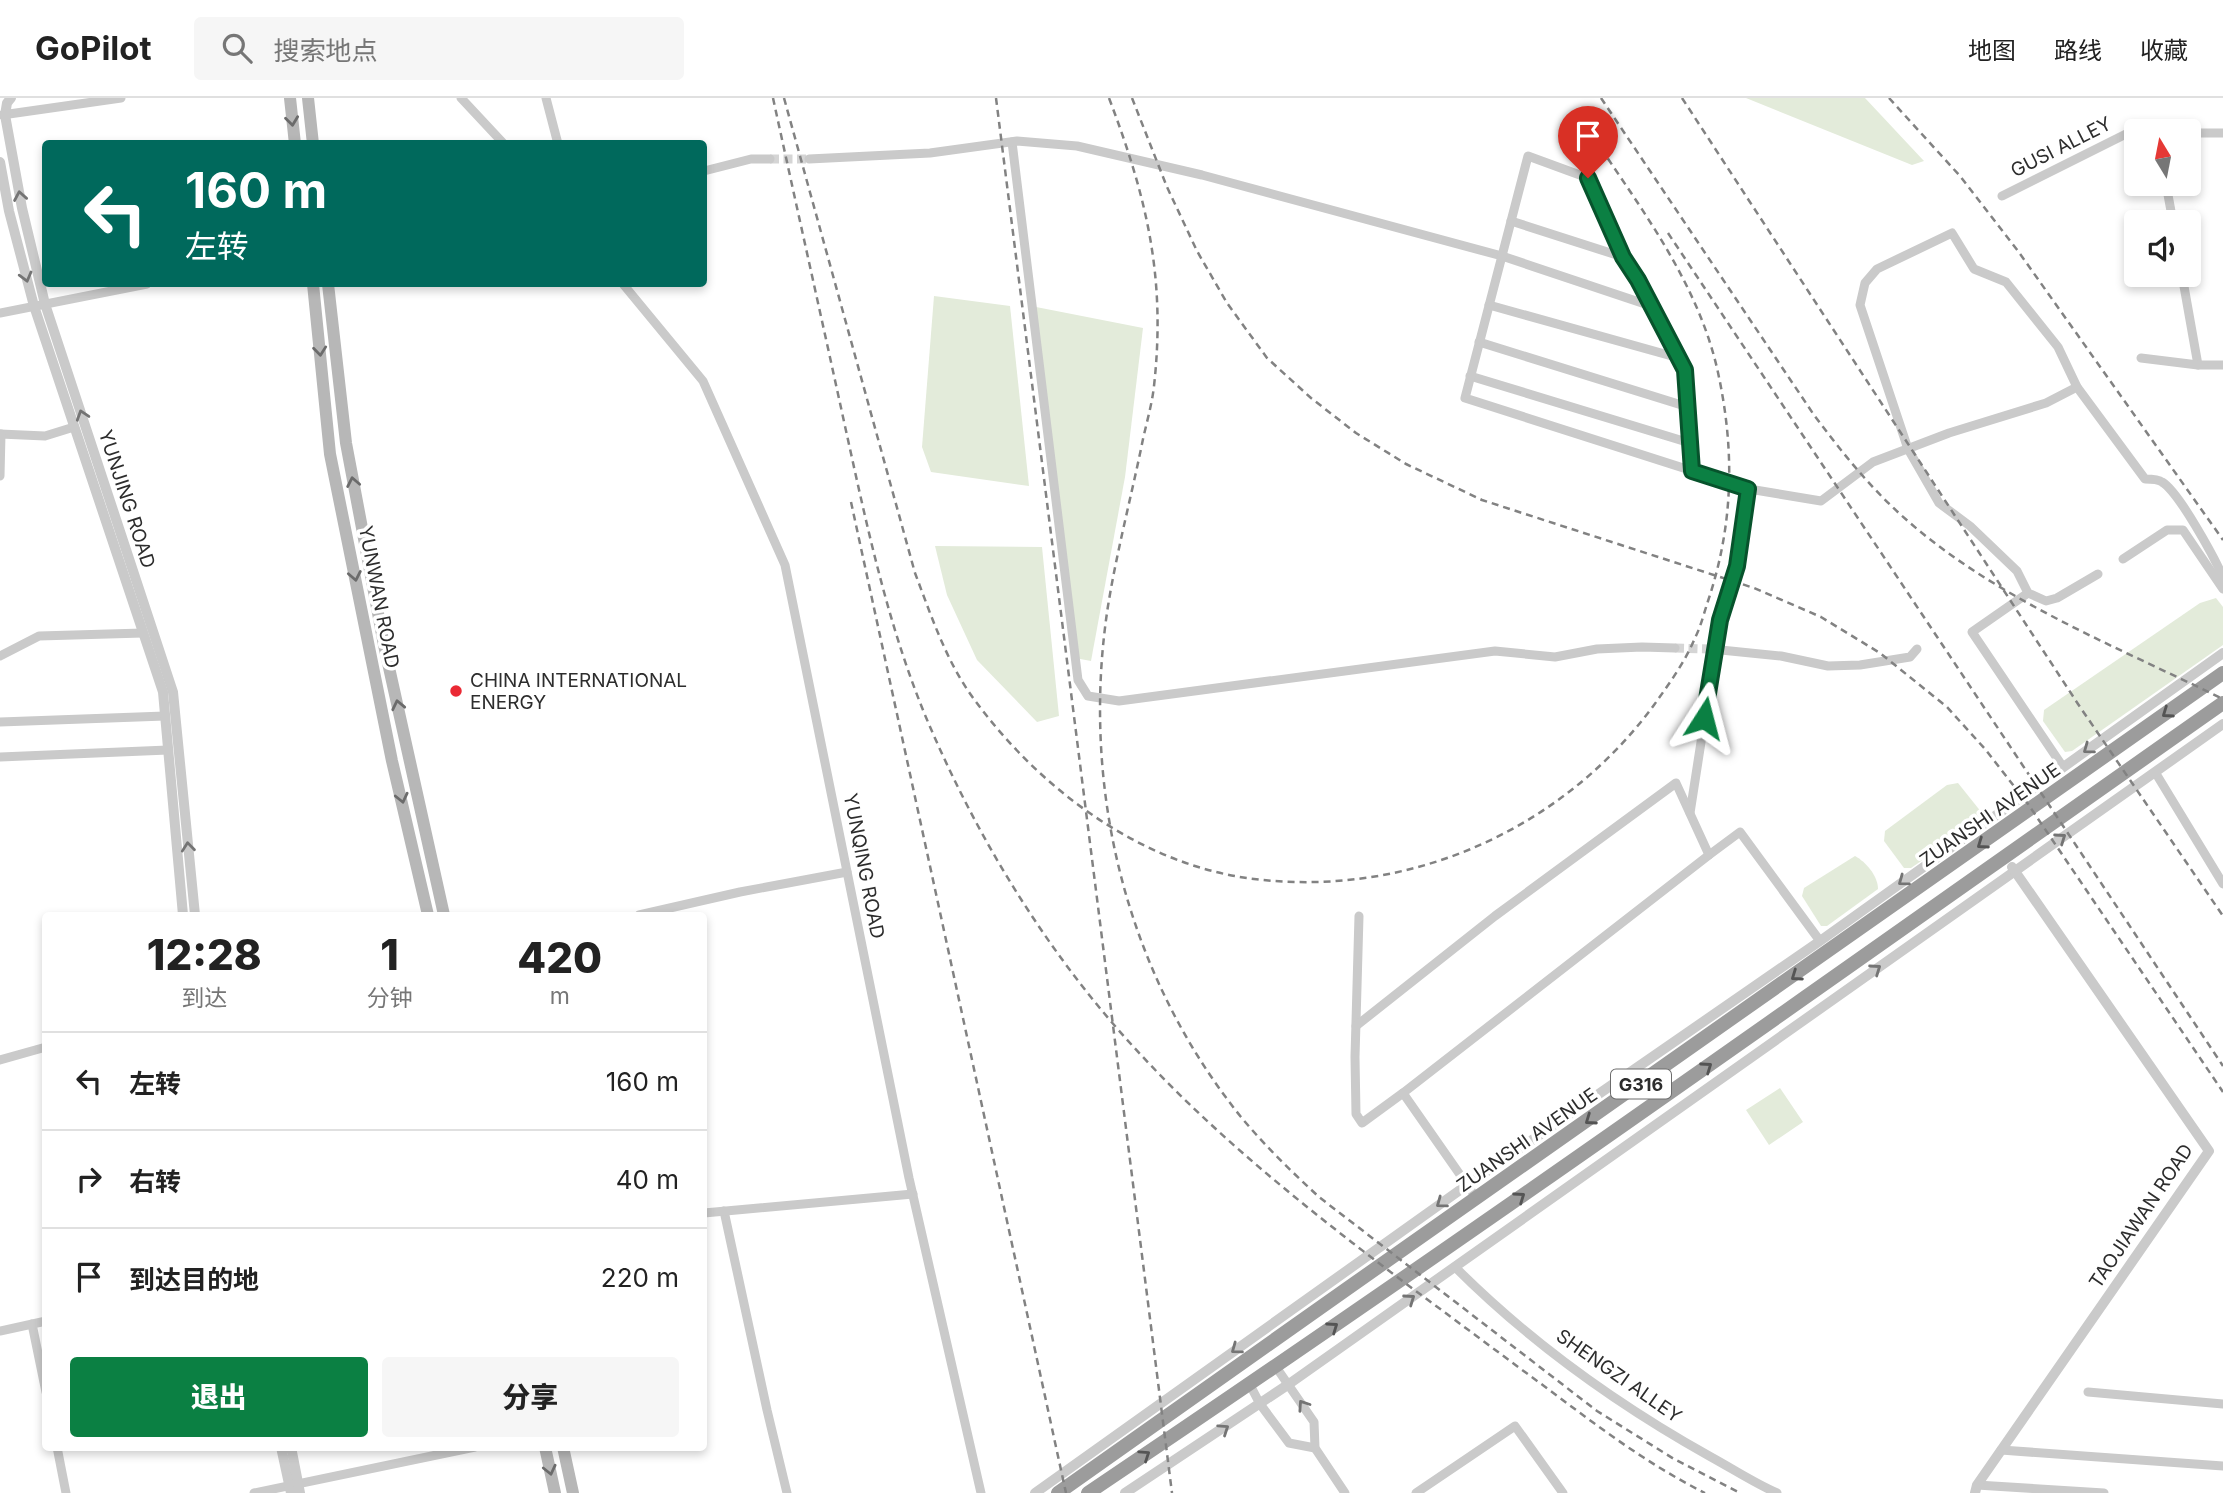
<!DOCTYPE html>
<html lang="zh">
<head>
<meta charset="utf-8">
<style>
  body { margin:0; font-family:Inter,"Noto Sans SC",sans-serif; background:#f6f6f6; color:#222; height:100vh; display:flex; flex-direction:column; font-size:26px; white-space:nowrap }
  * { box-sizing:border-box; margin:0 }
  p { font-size:23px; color:#767676 }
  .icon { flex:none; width:38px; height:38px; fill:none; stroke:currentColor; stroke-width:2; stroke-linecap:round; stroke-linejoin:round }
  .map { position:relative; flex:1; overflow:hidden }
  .drawer { position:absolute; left:42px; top:814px; width:665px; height:539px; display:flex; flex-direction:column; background:#fff; border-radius:7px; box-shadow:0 4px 10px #0003 }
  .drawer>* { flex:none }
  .top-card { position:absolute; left:42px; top:42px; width:665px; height:147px; border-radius:7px; box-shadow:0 4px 10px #0003; background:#00695c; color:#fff; overflow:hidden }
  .needle { width:46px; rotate:350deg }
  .tools { position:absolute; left:2124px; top:21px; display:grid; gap:14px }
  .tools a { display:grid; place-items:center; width:77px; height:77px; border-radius:7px; background:#fff; box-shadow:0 4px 10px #0003; font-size:35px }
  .pin { position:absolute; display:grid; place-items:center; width:60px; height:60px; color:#fff; margin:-72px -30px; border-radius:50% 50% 50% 0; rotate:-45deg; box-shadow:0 0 7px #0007 }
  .pin .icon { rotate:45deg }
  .me { position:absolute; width:77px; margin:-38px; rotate:9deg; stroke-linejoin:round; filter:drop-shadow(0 0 5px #0008) }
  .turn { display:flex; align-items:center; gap:24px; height:147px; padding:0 28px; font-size:32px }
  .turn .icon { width:91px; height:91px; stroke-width:2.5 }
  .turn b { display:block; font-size:49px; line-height:60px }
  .eta { display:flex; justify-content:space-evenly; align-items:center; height:119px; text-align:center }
  .eta b { font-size:42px; font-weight:800; line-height:49px }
  .primary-button { display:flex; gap:14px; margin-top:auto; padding:14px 28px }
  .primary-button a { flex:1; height:80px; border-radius:7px; background:#0b8043; color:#fff; font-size:28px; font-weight:800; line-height:80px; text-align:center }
  .primary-button a+a { background:#f6f6f6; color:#222 }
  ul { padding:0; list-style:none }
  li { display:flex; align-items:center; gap:21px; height:98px; padding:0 28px; border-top:2px solid #e0e0e0 }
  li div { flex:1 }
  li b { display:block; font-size:26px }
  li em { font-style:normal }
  header { display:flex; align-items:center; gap:42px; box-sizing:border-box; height:98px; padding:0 35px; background:#fff; border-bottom:2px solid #e0e0e0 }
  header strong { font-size:33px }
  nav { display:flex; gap:38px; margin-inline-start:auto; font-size:24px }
  .search { width:490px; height:63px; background:#f6f6f6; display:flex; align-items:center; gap:18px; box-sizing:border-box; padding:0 24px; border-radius:7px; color:#767676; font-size:26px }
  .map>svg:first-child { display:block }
  .green { fill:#e3ebda }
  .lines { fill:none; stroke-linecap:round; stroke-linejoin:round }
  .minor-tunnel { stroke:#d5d5d5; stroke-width:9; stroke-dasharray:9 4.5; stroke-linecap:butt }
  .minor { stroke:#cacaca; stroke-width:9 }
  .tertiary { stroke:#cacaca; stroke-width:10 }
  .secondary { stroke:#b7b7b7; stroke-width:12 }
  .trunk { stroke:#9c9c9c; stroke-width:14 }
  .rail { stroke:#828282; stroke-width:2.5; stroke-dasharray:7 5; stroke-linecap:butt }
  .oneway { stroke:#6b6b6b }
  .oneway2 { stroke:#747474 }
  .oneway3 { stroke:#545454 }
  .route-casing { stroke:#07532c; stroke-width:18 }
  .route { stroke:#0b8043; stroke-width:12 }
  .poi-dot { fill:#ea2934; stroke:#fff; stroke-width:2.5 }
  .labels { text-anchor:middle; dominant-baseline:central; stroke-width:7; stroke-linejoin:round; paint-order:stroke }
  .shield { fill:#fff; stroke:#6c6c6c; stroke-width:2 }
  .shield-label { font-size:18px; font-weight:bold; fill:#2d2d2d }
  .street-label { font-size:19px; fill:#2d2d2d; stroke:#fff }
  .poi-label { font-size:19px; fill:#2d2d2d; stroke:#fff; text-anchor:start }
</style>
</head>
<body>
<header>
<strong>GoPilot</strong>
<div class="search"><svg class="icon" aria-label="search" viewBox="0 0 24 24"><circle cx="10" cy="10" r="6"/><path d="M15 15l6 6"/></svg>搜索地点</div>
<nav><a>地图</a><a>路线</a><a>收藏</a></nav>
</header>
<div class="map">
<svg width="2223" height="1395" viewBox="0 0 2223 1395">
  <rect width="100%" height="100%" fill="#fff"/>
  <g class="green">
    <polygon points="1746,0 1865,0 1924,63 1912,67"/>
    <polygon points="934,198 1010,208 1029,388 931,374 922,349"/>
    <polygon points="1031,208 1143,230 1125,379 1091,563 1075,560"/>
    <polygon points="935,448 1042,449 1059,618 1037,624 977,562 947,497"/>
    <polygon points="2216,500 2223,509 2223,547 2072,653 2065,654 2043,623 2044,612 2200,505"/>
    <polygon points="1958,685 1982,715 1982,721 1911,770 1904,770 1884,743 1885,733 1947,687"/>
    <path d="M1855 758C1866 764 1878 778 1878 791L1827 828H1821L1802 798 1804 790Z"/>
    <polygon points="1780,990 1803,1024 1769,1047 1746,1012"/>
  </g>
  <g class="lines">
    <g class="minor-tunnel">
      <polyline points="770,61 809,61"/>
      <polyline points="1675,550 1710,551"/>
    </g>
    <g class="minor">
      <polyline points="461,0 504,46"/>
      <polyline points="546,0 558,46"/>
      <polyline points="2,17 121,0"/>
      <polyline points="2189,35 2223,35"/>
      <polyline points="1012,44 1078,582 1088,598 1119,603 1495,553 1555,559 1597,551 1642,549 1675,550"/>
      <polyline points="809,61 930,55 1017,43 1077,48 1202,77 1502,158 1651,208"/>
      <polyline points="704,73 751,61 770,61"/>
      <polyline points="2166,86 2173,124"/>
      <polyline points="2002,98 2130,34 2137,35"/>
      <polyline points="1511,123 1623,159"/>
      <polyline points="2182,177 2198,267"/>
      <polyline points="623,186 703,283 785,467 909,1080 981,1395"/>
      <polyline points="1489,207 1679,260"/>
      <polyline points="0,215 147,186"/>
      <polyline points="1479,244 1688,309"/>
      <polyline points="2141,260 2198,267 2223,267"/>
      <polyline points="1470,278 1690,345"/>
      <polyline points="0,336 45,338 74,329"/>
      <polyline points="1692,373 1685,272 1638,182 1623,159 1588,80 1528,58 1465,300 1749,391"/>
      <polyline points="0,378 1,336"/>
      <polyline points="2123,461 2167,432 2183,432 2223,491"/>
      <path d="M2098 476 2057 500 2046 503 2028 495 2017 473 1970 428 1939 405 1908 351 1860 207 1865 185 1877 171 1952 135 1974 171 2006 184 2058 249 2077 289 2145 381C2150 381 2158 381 2162 384 2179 394 2214 459 2223 479"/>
      <polyline points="2028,495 1972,534 2063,669"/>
      <polyline points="1711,551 1781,558 1828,568 1860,567 1910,559 1917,551"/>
      <polyline points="0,558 39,538 143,535"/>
      <polyline points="0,624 165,618"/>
      <polyline points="0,659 168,652"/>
      <polyline points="2155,674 2223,786"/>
      <polyline points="1690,715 1720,522 1737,468 1749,391 1821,403 1873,364 1949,335 2046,305 2077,289"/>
      <polyline points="639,817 740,794 847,774"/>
      <polyline points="1359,818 1355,959 1356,1016 1362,1025 1403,995"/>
      <polyline points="1356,928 1495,818 1676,685 1709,757"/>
      <polyline points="0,962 46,949"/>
      <polyline points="1477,1101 1403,995 1709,757 1740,734 1820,843"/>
      <polyline points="724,1113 767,1312 787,1395"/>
      <polyline points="704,1115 913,1096"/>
      <path d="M1455 1169C1530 1244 1618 1307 1711 1359 1733 1371 1754 1385 1777 1395"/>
      <polyline points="32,1226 46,1294"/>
      <polyline points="0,1233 46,1223"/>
      <polyline points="1276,1269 1314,1324 1315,1350 1345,1395"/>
      <polyline points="1250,1287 1260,1306 1289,1345 1315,1350"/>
      <polyline points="2088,1294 2223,1306"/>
      <polyline points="57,1349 66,1395"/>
      <polyline points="2001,1352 2223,1368"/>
      <polyline points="1977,1387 2104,1395"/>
      <polyline points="254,1395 475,1349"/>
      <polyline points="1416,1395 1515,1328 1563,1395"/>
    </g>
    <g class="tertiary">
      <polyline points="11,0 7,5 5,17 22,110 45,206 173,594 195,817"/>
      <polyline points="0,64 9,113 34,208 163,594 183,817"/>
      <polyline points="281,1349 291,1395"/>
      <polyline points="291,1349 300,1395"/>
      <polyline points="1035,1395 1467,1087 1820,843 2223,555"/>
      <polyline points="1125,1395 1289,1286 2223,626"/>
      <polyline points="1975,1395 1977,1387 2209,1053 2012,769"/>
    </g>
    <g class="secondary">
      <polyline points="290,0 295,46"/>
      <polyline points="308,0 313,46"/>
      <polyline points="313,186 330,356 392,663 428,817"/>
      <polyline points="328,186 346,345 384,547 444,817"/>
      <polyline points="545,1349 555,1395"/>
      <polyline points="563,1349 573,1395"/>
    </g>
    <g class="trunk">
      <path d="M1058 1395C1445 1120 1835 850 2223 575"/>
      <path d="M1088 1395C1471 1138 1846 870 2223 605"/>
    </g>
    <g class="rail">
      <path d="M773 0C796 106 820 213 843 319 865 419 886 522 925 617 977 741 1050 860 1142 958 1222 1044 1315 1117 1409 1188 1454 1221 1499 1255 1544 1288 1596 1327 1647 1366 1705 1395"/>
      <path d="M784 0 915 475C931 517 945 560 971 597 1036 688 1139 767 1254 781 1409 800 1562 732 1654 607 1669 586 1685 564 1695 540 1701 528 1704 515 1708 503 1734 425 1735 350 1717 270 1696 180 1636 104 1586 28"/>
      <polyline points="996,0 1172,1395"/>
      <path d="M1109 0C1147 100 1166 180 1154 288 1152 306 1147 323 1143 341 1132 396 1117 452 1108 508 1080 689 1126 876 1241 1019 1265 1048 1292 1074 1319 1099L1597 1313 1674 1361 1740 1395"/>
      <polyline points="1132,0 1167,89 1197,153 1227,205 1267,260 1311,300 1356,335 1406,366 1482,402 1754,490 1821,519 1880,555 1947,609 1985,651 2028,706 2223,994"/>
      <path d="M1601 0 1814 317C1841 353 1868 387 1901 417 1993 500 2113 547 2223 601"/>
      <polyline points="1682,0 2078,606 2223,818"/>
      <polyline points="1889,0 1960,78 2018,153 2223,442"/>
      <polyline points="1668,135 2223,968"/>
      <polyline points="851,404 1066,1395"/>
    </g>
  </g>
  <defs><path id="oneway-chevron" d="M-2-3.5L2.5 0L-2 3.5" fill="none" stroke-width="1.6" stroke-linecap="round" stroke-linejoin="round" transform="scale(1.75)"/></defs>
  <g class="oneway">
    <use href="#oneway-chevron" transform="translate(292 23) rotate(83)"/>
    <use href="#oneway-chevron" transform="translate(320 253) rotate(84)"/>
    <use href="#oneway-chevron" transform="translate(353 384) rotate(-101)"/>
    <use href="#oneway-chevron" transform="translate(355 478) rotate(79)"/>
    <use href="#oneway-chevron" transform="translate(398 607) rotate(-102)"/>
    <use href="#oneway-chevron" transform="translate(402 700) rotate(77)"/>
    <use href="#oneway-chevron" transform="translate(550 1372) rotate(77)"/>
  </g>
  <g class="oneway2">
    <use href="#oneway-chevron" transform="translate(20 98) rotate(-100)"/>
    <use href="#oneway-chevron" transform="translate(26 179) rotate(75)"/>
    <use href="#oneway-chevron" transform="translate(82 317) rotate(-108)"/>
    <use href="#oneway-chevron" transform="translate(2088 651) rotate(144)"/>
    <use href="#oneway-chevron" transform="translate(2061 740) rotate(-35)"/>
    <use href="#oneway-chevron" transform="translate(188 749) rotate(-96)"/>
    <use href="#oneway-chevron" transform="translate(1903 783) rotate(144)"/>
    <use href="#oneway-chevron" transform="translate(1876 871) rotate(-35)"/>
    <use href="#oneway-chevron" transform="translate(1441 1105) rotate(144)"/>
    <use href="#oneway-chevron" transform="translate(1410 1201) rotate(-35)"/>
    <use href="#oneway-chevron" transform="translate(1236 1251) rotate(144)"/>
    <use href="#oneway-chevron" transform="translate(1303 1307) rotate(-124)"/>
    <use href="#oneway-chevron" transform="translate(1224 1331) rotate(-34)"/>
  </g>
  <g class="oneway3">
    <use href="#oneway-chevron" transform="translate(2167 615) rotate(145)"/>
    <use href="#oneway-chevron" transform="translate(1982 746) rotate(145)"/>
    <use href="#oneway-chevron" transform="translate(1796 878) rotate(145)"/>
    <use href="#oneway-chevron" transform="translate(1707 969) rotate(-35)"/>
    <use href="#oneway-chevron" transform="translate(1590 1022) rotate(145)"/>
    <use href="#oneway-chevron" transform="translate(1520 1099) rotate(-35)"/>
    <use href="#oneway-chevron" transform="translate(1333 1229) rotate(-35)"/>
    <use href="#oneway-chevron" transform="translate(1145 1357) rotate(-34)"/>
  </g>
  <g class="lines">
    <g class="route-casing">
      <polyline id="route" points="1588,80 1623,159 1638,182 1685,272 1692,373 1748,391 1737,468 1720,522 1704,620"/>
    </g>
    <use href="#route" class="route"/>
  </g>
  <circle class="poi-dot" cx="456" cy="593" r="7"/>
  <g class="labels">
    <rect class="shield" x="1611" y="971.5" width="60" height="29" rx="5"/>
    <g class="shield-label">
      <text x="1641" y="986">G316</text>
    </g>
    <g class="street-label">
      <text transform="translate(2061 49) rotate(-27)">GUSI ALLEY</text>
      <text transform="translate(127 401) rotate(72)">YUNJING ROAD</text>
      <text transform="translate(379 499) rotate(79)">YUNWAN ROAD</text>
      <text transform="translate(1990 717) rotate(-35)">ZUANSHI AVENUE</text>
      <text transform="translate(864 768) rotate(79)">YUNQING ROAD</text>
      <text transform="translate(1527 1042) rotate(-35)">ZUANSHI AVENUE</text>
      <text transform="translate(2141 1118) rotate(-56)">TAOJIAWAN ROAD</text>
      <text transform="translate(1619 1278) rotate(35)">SHENGZI ALLEY</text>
    </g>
    <g class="poi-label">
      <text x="470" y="582">CHINA INTERNATIONAL<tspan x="470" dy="22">ENERGY</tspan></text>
    </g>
  </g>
</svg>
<div class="tools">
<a><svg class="needle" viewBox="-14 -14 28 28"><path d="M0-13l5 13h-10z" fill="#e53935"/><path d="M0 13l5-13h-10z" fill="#767676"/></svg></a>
<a><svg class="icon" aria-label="sound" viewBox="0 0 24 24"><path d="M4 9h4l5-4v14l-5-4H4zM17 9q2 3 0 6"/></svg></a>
</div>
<div class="pin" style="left:1588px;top:80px;background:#d93025"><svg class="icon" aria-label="arrive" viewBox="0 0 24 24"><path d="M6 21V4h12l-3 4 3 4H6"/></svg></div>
<svg class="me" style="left:1704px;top:620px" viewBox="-20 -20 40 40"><path d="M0-17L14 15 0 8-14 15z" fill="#0b8043" stroke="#fff" stroke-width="4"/></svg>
<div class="top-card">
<div class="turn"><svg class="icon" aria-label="left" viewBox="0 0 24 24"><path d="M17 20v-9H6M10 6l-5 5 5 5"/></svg><div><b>160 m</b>左转</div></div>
</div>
<section class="drawer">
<div class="eta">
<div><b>12:28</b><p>到达</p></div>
<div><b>1</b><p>分钟</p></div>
<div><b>420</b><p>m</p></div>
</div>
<ul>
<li><svg class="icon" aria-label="left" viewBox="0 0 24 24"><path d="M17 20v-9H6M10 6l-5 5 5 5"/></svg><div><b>左转</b></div><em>160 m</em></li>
<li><svg class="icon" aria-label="right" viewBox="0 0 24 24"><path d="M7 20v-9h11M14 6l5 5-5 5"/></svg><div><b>右转</b></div><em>40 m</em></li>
<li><svg class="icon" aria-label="arrive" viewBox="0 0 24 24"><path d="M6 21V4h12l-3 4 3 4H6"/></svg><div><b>到达目的地</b></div><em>220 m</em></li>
</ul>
<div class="primary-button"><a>退出</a><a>分享</a></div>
</section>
</div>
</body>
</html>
